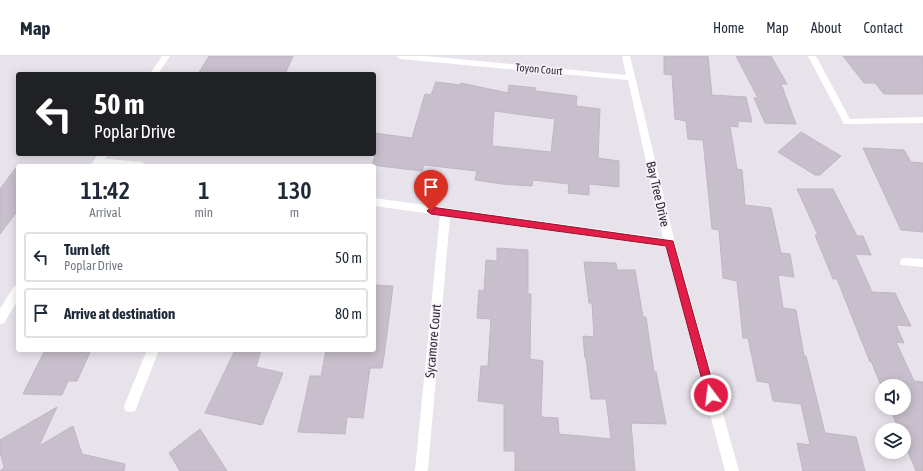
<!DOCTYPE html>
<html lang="en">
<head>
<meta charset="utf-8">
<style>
  body { margin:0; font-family:"Asap Condensed",sans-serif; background:#f6f6f7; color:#1f2937; height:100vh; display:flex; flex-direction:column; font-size:15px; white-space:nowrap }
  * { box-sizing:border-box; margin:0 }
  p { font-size:13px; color:#747a83 }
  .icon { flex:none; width:22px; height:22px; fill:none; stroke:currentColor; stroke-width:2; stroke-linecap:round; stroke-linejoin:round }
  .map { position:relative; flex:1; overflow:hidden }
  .side { position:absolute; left:16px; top:108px; width:360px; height:188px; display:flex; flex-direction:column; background:#fff; border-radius:4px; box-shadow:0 2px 10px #0003 }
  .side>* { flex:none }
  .banner { position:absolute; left:16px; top:16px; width:360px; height:84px; border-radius:4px; box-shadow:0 2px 10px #0003; background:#202124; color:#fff; overflow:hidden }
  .fabs { position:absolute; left:875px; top:323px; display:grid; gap:8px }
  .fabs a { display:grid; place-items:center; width:36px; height:36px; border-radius:50%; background:#fff; box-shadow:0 2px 10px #0003; font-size:20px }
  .pin { position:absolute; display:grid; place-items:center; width:34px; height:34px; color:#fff; margin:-41px -17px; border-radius:50% 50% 50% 0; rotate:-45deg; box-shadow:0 0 4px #0007 }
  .pin .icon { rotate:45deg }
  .me { position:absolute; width:44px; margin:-22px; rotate:345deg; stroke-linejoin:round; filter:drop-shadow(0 0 3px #0008) }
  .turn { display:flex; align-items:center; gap:14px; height:84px; padding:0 12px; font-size:18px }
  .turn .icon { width:52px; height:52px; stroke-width:2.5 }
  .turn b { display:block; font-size:28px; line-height:34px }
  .eta { display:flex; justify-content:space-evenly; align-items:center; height:68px; text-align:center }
  .eta b { font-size:24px; font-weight:600; line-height:28px }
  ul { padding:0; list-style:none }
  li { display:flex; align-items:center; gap:12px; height:50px; margin:0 8px 6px; padding:0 4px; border:2px solid #e0e1e3; border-radius:4px }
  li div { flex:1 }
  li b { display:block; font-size:15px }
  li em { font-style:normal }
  header { display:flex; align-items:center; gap:24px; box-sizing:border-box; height:56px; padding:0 20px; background:#fff; border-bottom:1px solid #e0e1e3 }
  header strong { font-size:19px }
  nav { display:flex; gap:22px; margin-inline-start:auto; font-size:14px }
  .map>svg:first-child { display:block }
  .building { fill:#c7bfcb; stroke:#c0b6c4; fill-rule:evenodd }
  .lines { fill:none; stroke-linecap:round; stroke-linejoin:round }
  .service { fill:#fff; fill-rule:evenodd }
  .minor { fill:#fff; fill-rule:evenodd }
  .tertiary { fill:#fff; fill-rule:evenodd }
  .route { fill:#e11d48; stroke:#92132f }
  .labels { text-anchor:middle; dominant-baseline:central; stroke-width:3; stroke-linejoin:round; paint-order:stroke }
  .far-street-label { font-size:11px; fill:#37243a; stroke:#f6f3f8 }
  .street-label { font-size:13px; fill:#37243a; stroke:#f6f3f8 }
</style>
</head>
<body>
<header>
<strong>Map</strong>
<nav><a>Home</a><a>Map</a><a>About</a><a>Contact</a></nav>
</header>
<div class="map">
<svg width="923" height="415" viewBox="0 0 923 415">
  <rect width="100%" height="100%" fill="#e8e3eb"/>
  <g class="building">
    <polygon points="209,0 293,0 285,18 198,18"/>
    <polygon points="664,0 708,0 712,39 746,41 752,66 738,65 738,71 730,70 737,113 742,114 745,149 771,152 781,197 790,198 794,221 778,219 783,252 796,254 804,300 806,300 825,377 856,381 865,415 803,415 797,387 810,389 801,348 773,345 769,327 757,325 748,282 743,282 737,225 723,222 719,174 712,173 703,84 688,83 686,65 675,63 672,19 664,18"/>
    <polygon points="736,0 771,0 787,28 781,28 796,68 765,67 754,42 758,42"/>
    <polygon points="843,0 923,0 923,38 884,38 875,27 864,27"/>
    <path d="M436 26 461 29V27L508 37 509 29 536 32 535 35 577 40 576 50 600 53 598 102 619 105V131L589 128V139L568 137 569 128 533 124 532 130 502 128 475 124 477 115 424 109 422 115 372 109 375 100 374 77 412 82 425 38 431 39ZM494 55 555 63 551 96 492 90Z"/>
    <polygon points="801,76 841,100 820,119 815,119 778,96"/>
    <polygon points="863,92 904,94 911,106 923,107 923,176 901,174"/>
    <polygon points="18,109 18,154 0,178 0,133"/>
    <polygon points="797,133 833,133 857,180 863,180 871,199 855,198 872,236 895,237 911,270 896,269 904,287 896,286 914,325 923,326 923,415 916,415 904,386 904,374 899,374 890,352 904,352 904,330 882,330 882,332 871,305 870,306 837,223 833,223 815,179 818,179"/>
    <polygon points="497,192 528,194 528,238 531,238 530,303 543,305 541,361 558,362 559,378 611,383 606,343 591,343 586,302 585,302 583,280 594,281 592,247 589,247 584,206 616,207 617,214 635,214 643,261 646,261 654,316 656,316 666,368 631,367 635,415 515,415 515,395 504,395 504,348 478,345 481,310 488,310 491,263 477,262 479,234 484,235 486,204 497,205"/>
    <polygon points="374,229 393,230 385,293 374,293"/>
    <polygon points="45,294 91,294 77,325 68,325 62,339 23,338"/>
    <polygon points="235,294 261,294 256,311 283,317 262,369 205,357"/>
    <polygon points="326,294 385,294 382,312 370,312 363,362 347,361 345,378 298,376 310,320 321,320"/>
    <polygon points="57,351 39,390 73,370 82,398 125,408 124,415 0,415 4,411 0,396 0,384"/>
    <polygon points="200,373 227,415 180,415 169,397"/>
  </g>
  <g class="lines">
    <polygon class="service" points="904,202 923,203 923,211 901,209 900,206 901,203"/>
    <g class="minor">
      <polygon points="396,0 427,0 626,19 622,0 630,0 675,187 739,415 725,415 666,191 450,161 428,413 427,415 415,415 440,159 374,150 374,142 663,182 628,24 400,3"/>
      <polygon points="808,0 816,0 850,63 923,61 923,67 844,68"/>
      <polygon points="98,102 142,106 147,110 98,110 93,106"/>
      <polygon points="147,294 159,294 135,355 130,356 125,355 124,350"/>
    </g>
    <g class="tertiary">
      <polygon points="162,0 170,0 158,18 150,18"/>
      <polygon points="98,98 108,98 100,110 90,110"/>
      <polygon points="18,229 18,244 4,267 0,268 0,253 14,230"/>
    </g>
  </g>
  <polygon class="route" points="431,151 673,185 716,339 715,343 711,344 707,343 706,339 666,190 431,158 427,155"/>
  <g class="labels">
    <g class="far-street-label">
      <text transform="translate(539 13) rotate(5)">Toyon Court</text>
    </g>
    <g class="street-label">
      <text transform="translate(658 138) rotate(77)">Bay Tree Drive</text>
      <text transform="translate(433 285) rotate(-85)">Sycamore Court</text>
    </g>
  </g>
</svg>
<div class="fabs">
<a><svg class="icon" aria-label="sound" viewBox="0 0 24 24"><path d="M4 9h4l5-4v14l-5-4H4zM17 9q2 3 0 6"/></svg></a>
<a><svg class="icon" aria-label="layers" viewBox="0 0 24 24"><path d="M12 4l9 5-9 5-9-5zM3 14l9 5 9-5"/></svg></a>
</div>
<div class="pin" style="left:431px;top:155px;background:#d93025"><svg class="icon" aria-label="arrive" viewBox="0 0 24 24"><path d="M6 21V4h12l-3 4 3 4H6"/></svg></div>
<svg class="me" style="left:711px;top:339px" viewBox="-20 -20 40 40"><circle r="17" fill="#e11d48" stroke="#fff" stroke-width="3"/><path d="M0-11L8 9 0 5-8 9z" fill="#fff"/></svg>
<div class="banner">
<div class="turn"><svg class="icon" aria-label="left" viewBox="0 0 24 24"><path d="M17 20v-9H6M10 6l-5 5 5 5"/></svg><div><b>50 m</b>Poplar Drive</div></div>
</div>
<section class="side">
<div class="eta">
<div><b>11:42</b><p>Arrival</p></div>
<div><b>1</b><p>min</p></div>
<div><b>130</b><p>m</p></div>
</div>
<ul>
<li><svg class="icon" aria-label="left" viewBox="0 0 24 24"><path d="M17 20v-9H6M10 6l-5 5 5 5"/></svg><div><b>Turn left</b><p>Poplar Drive</p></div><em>50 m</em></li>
<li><svg class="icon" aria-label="arrive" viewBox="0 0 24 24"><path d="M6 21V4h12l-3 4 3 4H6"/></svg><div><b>Arrive at destination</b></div><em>80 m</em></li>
</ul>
</section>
</div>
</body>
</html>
